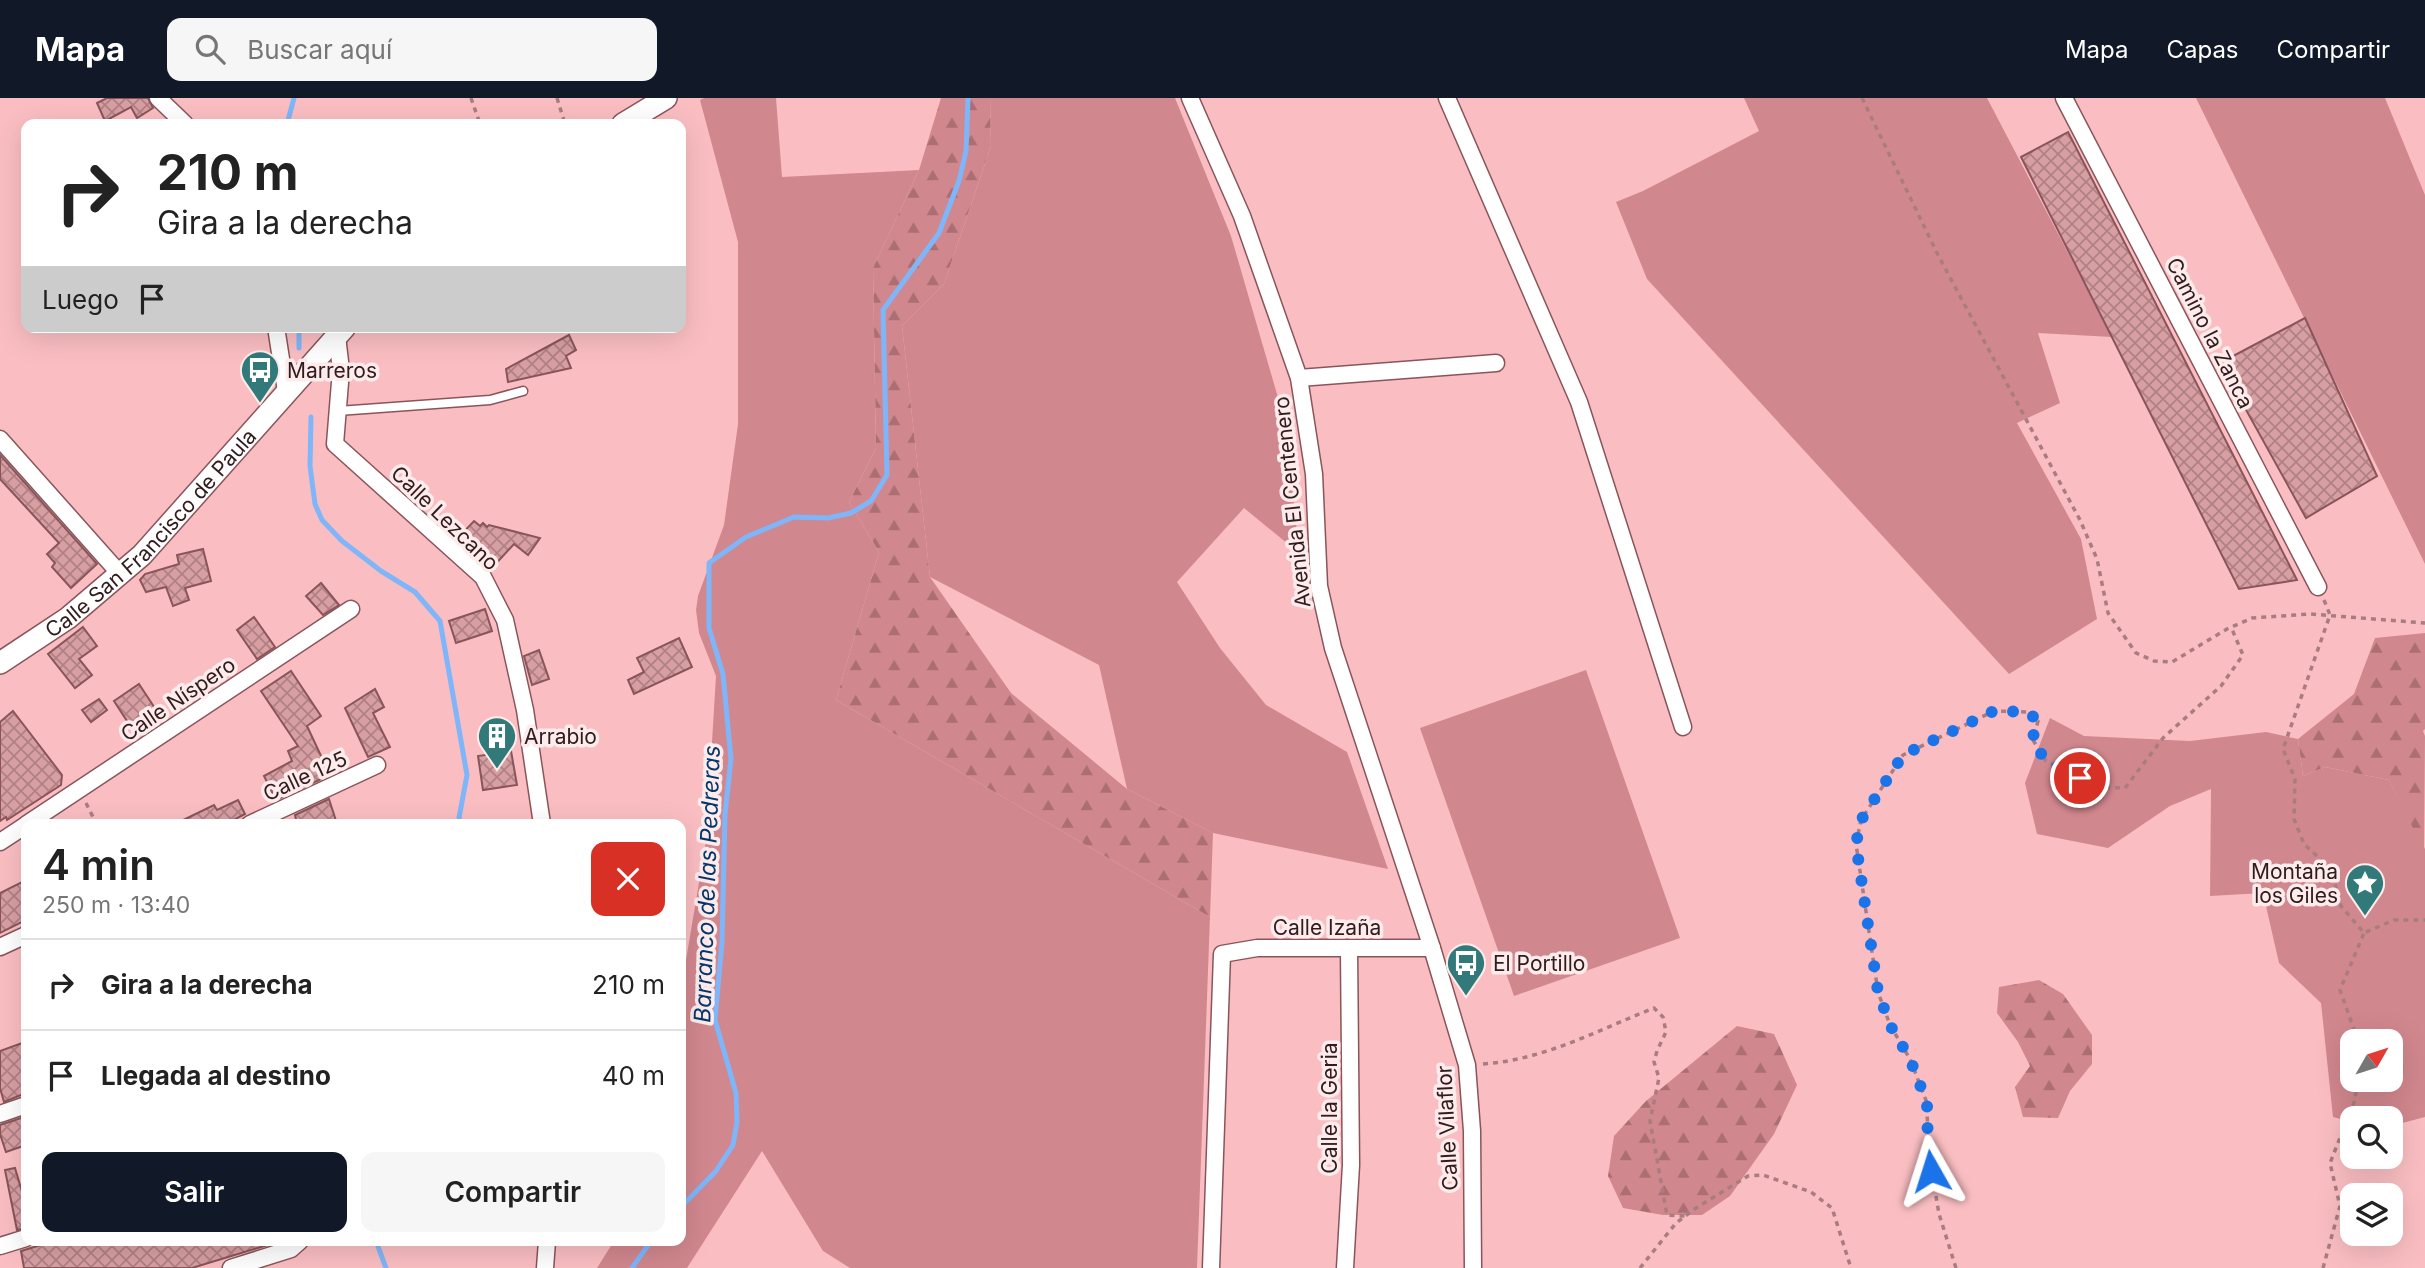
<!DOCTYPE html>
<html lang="es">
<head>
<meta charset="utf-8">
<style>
  body { margin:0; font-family:Inter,sans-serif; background:#f6f6f6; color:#222; height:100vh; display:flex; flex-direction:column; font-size:26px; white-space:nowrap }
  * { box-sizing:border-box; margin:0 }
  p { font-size:23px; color:#767676 }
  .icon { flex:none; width:38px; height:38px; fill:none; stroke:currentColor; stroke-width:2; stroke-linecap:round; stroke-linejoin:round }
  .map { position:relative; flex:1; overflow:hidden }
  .details { position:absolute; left:21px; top:721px; width:665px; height:427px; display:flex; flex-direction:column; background:#fff; border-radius:14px; box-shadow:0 7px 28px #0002 }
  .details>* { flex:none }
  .top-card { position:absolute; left:21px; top:21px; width:665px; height:214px; border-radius:14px; box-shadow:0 7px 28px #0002; background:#fff; color:#222; overflow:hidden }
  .needle { width:46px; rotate:51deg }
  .controls { position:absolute; left:2340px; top:931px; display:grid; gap:14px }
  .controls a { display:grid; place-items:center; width:63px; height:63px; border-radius:14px; background:#fff; box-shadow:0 7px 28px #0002; font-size:35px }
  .pin { position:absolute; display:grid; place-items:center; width:60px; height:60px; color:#fff; margin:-30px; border:4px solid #fff; border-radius:50%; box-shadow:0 2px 7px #0007 }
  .me { position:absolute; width:77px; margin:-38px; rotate:354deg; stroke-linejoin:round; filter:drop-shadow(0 0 5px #0008) }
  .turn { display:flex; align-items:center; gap:24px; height:147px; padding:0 21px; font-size:32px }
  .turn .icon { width:91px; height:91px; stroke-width:2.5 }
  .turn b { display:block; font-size:49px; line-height:60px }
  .then { display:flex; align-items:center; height:66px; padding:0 21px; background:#0003; gap:14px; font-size:26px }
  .round { display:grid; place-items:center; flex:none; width:74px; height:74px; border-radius:14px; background:#f6f6f6 }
  .summary { display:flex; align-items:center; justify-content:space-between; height:119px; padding:0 21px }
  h1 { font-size:42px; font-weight:600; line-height:52px }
  .button { display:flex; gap:14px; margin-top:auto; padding:14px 21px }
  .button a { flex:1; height:80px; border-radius:14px; background:#111827; color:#fff; font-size:28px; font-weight:600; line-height:80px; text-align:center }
  .button a+a { background:#f6f6f6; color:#222 }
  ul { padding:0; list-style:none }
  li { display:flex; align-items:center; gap:21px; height:91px; padding:0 21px; border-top:2px solid #e0e0e0 }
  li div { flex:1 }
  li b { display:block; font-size:26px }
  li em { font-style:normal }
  header { display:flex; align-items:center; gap:42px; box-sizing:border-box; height:98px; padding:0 35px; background:#111827; color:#fff }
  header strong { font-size:33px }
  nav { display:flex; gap:38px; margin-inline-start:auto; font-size:24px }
  .search { width:490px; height:63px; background:#f6f6f6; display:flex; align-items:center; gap:18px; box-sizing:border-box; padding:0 24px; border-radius:14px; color:#767676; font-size:26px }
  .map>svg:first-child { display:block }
  .grass { fill:#d1878e; fill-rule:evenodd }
  .forest { fill:url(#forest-firs) }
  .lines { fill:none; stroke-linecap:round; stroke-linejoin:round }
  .stream { stroke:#7eb6f9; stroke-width:5 }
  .building { fill:url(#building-cross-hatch); stroke:#895559; stroke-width:2 }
  .lane-casing { stroke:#89555a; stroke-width:11 }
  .street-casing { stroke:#89555a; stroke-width:19 }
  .secondary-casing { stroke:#89555a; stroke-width:24 }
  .path { stroke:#a97d80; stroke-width:3.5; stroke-dasharray:5 5; stroke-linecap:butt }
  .lane { stroke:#fff; stroke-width:8 }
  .street { stroke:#fff; stroke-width:16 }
  .secondary { stroke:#fff; stroke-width:21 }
  .route { stroke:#1a73e8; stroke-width:12; stroke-dasharray:0 21.6 }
  .labels { text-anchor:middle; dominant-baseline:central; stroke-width:7; stroke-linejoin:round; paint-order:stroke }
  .street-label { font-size:21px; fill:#301b1d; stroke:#feebec }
  .poi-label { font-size:21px; fill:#301b1d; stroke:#feebec; text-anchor:start }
  .water-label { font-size:23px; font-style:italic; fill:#04376b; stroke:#feebec }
</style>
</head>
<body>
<header>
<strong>Mapa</strong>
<div class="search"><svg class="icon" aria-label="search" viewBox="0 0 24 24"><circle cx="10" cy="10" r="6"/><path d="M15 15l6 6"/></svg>Buscar aquí</div>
<nav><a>Mapa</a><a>Capas</a><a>Compartir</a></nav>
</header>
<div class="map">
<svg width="2425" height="1170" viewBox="0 0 2425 1170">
  <defs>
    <pattern id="forest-firs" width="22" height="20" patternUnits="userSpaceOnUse" patternTransform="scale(1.75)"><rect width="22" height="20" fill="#d1878e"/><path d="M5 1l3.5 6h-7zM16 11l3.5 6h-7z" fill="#aa6e73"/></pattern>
    <pattern id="building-cross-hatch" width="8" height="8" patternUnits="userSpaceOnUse" patternTransform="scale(1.75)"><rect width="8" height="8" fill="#d89fa3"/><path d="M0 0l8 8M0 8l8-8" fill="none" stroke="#b08184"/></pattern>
  </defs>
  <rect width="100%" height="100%" fill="#fabec2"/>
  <g class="grass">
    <polygon points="704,0 776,0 782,79 919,72 873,170 876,350 849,404 879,454 836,602 1210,819 1197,1170 850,1170 823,1153 762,1053 687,1170 597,1170 614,1143 681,1143 681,1031 685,1024 684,874 706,743 716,578 699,535 696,512 698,498 724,427 738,326 738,144 700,2"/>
    <polygon points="990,0 1175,0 1231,138 1286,327 1299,455 1244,410 1177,484 1220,550 1266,607 1347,654 1388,771 1213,735 1127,691 1099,567 930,479 902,228 944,186 991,48"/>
    <polygon points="1744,0 1987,0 2112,239 2038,235 2060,305 2017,325 2081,441 2097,521 2009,576 1647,181 1616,104 1643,93 1759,33"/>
    <polygon points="2196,0 2385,0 2425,97 2425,466"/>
    <polygon points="1586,572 1680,840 1514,898 1420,630"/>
    <path d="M2050 620 2084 638 2190 643 2266 634 2298 641 2303 678 2325 669 2389 682 2425 751V1019L2391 1028 2390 1020H2352V1024L2333 1019 2321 905 2279 865 2263 795 2210 798 2211 691 2170 708 2108 750 2037 736 2025 685ZM2352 943H2390V982H2352Z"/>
  </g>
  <g class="forest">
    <polygon points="941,0 990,0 991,48 944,186 902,228 930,479 1011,595 1127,691 1213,735 1210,819 836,602 879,454 849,404 876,350 873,170 919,72"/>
    <polygon points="2425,535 2425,631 2423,633 2425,638 2424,752 2389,682 2325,669 2303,678 2298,641 2354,596 2375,540"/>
    <polygon points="2039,882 2063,896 2092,937 2092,966 2070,993 2058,1020 2023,1019 2015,989 2030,968 2018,944 1997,915 1999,889"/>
    <polygon points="1737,928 1774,936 1797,987 1774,1036 1730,1098 1702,1117 1663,1117 1623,1110 1608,1078 1614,1038 1646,1003"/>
  </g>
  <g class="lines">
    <g class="stream">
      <polyline points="287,26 294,0"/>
      <polyline points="299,250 299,229"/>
      <polyline points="311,319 310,368 315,406 322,422 342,443 381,473 415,494 440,523 467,677 459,720 461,726"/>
      <polyline points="681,1109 716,1073 733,1047 737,1024 736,995 715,922 722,844 725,716 731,661 723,576 709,530 709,465 746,439 794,419 828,420 851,415 871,403 887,377 883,212 939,135 959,83 966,53 968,0"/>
      <polyline points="376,1143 386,1170"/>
      <polyline points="632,1170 651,1143"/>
    </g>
  </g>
  <g class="building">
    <polygon points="107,0 148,0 153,10 137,20 131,9 105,23 97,5"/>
    <polygon points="2068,34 2297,482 2239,491 2021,59"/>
    <polygon points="2305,220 2377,378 2306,420 2220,265"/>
    <polygon points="569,237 576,252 566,258 571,270 508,284 506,271"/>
    <polygon points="0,357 97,466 71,490 52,469 55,465 47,456 59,445 0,381"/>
    <polygon points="474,423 480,428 483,425 487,429 489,427 540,440 528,457 514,446 491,471 457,441"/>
    <polygon points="203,451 211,483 185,490 189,502 173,508 166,489 146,494 140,482 145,476 179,466 177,457"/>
    <polygon points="321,485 339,507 323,517 306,498"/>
    <polygon points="485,511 492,533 456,545 449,523"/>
    <polygon points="254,519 275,549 257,561 237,532"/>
    <polygon points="83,529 97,548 79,561 92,577 75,590 48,556"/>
    <polygon points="679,540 692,569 634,596 628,582 644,574 637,560"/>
    <polygon points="539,552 549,581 532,587 524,558"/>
    <polygon points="291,573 321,618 307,628 330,677 276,702 264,678 292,663 288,653 298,648 261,593"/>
    <polygon points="139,586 162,621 136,637 114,603"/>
    <polygon points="375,591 384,609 373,615 390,649 368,659 345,610"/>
    <polygon points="99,601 107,612 91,624 82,612"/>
    <polygon points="13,613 62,677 61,687 7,722 6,719 0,723 0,624"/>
    <polygon points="511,653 517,687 483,692 478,658"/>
    <polygon points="329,701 337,726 297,726 295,717"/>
    <polygon points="238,702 245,716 226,726 175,726 214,707 217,712"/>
    <polygon points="26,782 26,822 0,835 0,795"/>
    <polygon points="22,945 26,959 26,995 4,1004 0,990 0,953"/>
    <polygon points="24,1019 26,1026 26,1047 6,1054 0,1036 0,1027"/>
    <polygon points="15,1070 23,1097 26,1096 26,1130 17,1132 5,1072"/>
    <polygon points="54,1143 271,1143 271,1146 192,1170 24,1170 21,1153"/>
  </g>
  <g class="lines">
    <g class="lane-casing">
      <polyline id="lane" points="338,313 490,302 523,293"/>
    </g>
    <g class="street-casing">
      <g id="street">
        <polyline points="158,0 185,26"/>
        <polyline points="1190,0 1242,118 1299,280 1314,376 1319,488 1333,550 1432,850 1467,967 1472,1033 1473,1170"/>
        <polyline points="1447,0 1579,304 1683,629"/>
        <polyline points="2064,0 2318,489"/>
        <polyline points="276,229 286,293"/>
        <polyline points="337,238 341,272 335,346 483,479 505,522 525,612 542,726"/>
        <polyline points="1299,280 1496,265"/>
        <polyline points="0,341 121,477"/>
        <polyline points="27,726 351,511"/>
        <polyline points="250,726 377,667"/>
        <polyline points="0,744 26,727"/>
        <polyline points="0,849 26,837"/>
        <polyline points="0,1016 26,1007"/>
        <polyline points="0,1148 26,1140"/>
        <polyline points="231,1170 291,1151 300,1143"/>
        <polyline points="545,1170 547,1143"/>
        <polyline points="1211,1170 1222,856 1257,850 1432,850"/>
        <polyline points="1345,1170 1351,1067 1349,851"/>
      </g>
    </g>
    <g class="secondary-casing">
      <g id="secondary">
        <polyline points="623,26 666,0"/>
        <path id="s1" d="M0 565 68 520 142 457 345 229"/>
      </g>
    </g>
    <g class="path">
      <polyline points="471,0 480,26"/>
      <polyline points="557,0 565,26"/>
      <polyline points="1862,0 1938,157 2080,422 2097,461 2108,515 2136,555 2154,563 2172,564 2227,531 2252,520 2310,516 2425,525"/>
      <polyline points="2324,502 2330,517 2283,651 2295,681 2294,721 2304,746 2331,771 2341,808 2364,835 2394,822 2425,822"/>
      <polyline points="86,705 93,719 93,726"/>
      <polyline points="2358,943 2340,892 2364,835"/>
      <path d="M1483 966C1544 962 1598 932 1654 910L1663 919 1666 934 1657 953 1654 964 1659 980 1650 1023 1667 1117 1685 1118"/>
      <polyline points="1640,1170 1676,1125 1696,1110 1748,1078 1763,1077 1811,1094 1832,1110 1851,1170"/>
      <polyline points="1956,1170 1939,1116 1928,1051 1927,1005 1910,961 1890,927 1878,894 1856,746 1861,722 1903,657 1994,613 2028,614 2038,623 2033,642 2046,663 2097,689 2125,690 2163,640 2221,588 2243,557 2231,529"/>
      <polyline points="2323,1170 2340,1108 2330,1065 2355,1002 2357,982"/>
    </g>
    <use href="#lane" class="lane"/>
    <use href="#street" class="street"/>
    <use href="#secondary" class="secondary"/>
  </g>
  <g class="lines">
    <polyline class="route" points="1931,1073 1928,1051 1927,1005 1910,961 1890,927 1878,894 1856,746 1861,722 1903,657 1994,613 2028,614 2038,623 2032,642 2046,663 2080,680"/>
  </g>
  <defs>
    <g id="bus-pin" transform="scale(2.0125)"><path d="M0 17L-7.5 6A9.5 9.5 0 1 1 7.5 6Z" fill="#317a79" stroke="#feebec"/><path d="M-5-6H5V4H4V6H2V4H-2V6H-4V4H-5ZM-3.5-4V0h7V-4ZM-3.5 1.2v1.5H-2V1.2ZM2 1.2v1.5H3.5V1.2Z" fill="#fff"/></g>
    <g id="building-pin" transform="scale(2.0125)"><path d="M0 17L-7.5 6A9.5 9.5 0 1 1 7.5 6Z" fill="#317a79" stroke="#feebec"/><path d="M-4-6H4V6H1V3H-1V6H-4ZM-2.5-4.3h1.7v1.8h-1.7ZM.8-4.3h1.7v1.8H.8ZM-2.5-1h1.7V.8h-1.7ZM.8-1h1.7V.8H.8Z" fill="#fff"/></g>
    <g id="sight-pin" transform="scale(2.0125)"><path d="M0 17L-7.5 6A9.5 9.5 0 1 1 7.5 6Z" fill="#317a79" stroke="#feebec"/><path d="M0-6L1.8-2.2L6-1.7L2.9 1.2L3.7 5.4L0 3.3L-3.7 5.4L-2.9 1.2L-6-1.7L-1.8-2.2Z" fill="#fff"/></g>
  </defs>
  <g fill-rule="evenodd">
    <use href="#bus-pin" x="260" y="272"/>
    <use href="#building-pin" x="497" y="638"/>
    <use href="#sight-pin" x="2365" y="785"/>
    <use href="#bus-pin" x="1466" y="865"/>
  </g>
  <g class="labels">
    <g class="street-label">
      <text transform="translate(2210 235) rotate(63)">Camino la Zanca</text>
      <text transform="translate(1292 404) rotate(-96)">Avenida El Centenero</text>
      <text transform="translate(445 420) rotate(44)">Calle Lezcano</text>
      <text stroke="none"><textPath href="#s1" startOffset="200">Calle San Francisco de Paula</textPath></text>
      <text transform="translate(178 601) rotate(-34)">Calle Níspero</text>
      <text transform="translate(305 678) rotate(-25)">Calle 125</text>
      <text x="1327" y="829">Calle Izaña</text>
      <text transform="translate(1329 1010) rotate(-90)">Calle la Geria</text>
      <text transform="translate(1447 1030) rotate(-93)">Calle Vilaflor</text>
    </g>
    <g class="poi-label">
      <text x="287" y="272">Marreros</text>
      <text x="524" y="638">Arrabio</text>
      <text x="2338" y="773" text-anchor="end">Montaña<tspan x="2338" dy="24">los Giles</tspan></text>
      <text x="1493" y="865">El Portillo</text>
    </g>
    <g class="water-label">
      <text transform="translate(707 786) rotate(-88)">Barranco de las Pedreras</text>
    </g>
  </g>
</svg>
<div class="controls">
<a><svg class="needle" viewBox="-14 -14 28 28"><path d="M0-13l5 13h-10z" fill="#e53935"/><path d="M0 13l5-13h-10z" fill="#767676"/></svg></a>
<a><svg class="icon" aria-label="search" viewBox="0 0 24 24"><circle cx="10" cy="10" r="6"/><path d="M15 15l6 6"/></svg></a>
<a><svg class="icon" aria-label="layers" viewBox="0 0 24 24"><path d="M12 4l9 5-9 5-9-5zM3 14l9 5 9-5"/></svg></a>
</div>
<div class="pin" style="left:2080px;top:680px;background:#d93025"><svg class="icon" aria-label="arrive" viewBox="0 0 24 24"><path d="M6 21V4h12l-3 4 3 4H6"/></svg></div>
<svg class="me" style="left:1931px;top:1073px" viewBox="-20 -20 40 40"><path d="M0-17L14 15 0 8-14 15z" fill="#1a73e8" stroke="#fff" stroke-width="4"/></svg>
<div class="top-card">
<div class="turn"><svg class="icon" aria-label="right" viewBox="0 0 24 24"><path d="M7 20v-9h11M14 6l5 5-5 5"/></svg><div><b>210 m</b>Gira a la derecha</div></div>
<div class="then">Luego<svg class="icon" aria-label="arrive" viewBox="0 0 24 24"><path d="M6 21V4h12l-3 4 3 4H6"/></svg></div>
</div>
<section class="details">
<div class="summary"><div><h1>4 min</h1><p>250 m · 13:40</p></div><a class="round" style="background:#d93025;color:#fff"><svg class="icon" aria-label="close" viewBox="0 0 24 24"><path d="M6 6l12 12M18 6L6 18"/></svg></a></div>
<ul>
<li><svg class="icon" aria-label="right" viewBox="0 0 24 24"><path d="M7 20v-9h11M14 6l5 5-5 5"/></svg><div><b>Gira a la derecha</b></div><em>210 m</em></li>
<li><svg class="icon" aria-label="arrive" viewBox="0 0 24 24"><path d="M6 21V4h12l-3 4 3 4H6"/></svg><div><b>Llegada al destino</b></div><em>40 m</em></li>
</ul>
<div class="button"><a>Salir</a><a>Compartir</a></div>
</section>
</div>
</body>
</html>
